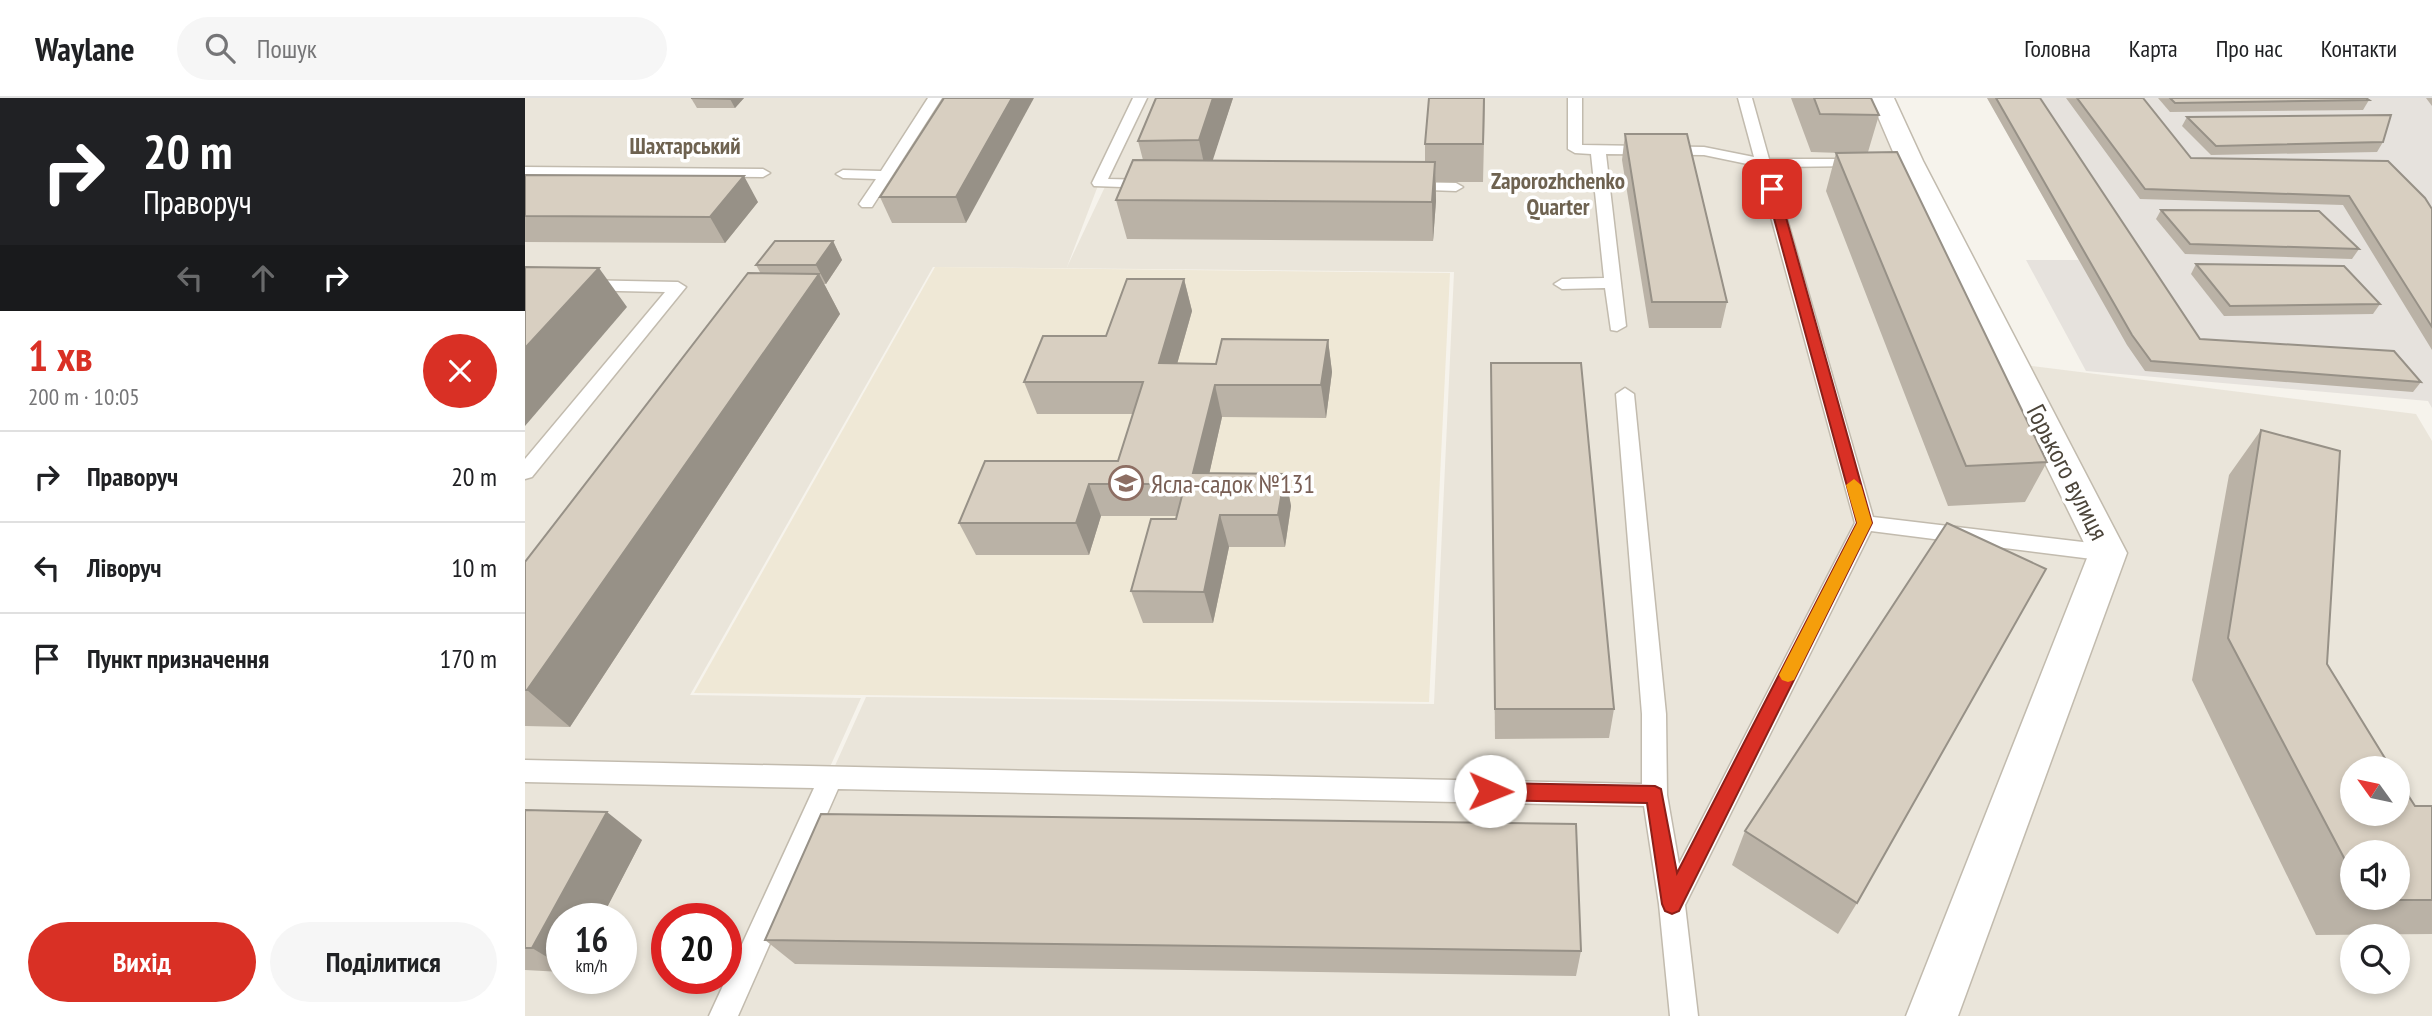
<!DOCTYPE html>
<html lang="uk">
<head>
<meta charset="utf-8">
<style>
  body { margin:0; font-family:"PT Sans Narrow",sans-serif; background:#f6f6f6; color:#202124; height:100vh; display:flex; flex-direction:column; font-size:26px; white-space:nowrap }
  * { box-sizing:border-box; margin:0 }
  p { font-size:23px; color:#757577 }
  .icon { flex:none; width:38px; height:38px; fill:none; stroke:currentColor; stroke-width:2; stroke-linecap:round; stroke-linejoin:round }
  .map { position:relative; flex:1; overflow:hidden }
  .side { display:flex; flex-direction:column; background:#fff; width:525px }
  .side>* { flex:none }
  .hud { background:#202124; color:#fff; overflow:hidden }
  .needle { width:46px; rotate:303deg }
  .controls { position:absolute; left:1815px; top:658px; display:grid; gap:14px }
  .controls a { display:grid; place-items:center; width:70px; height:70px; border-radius:50%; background:#fff; box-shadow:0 4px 10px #0003; font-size:35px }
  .speed { position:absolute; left:21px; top:805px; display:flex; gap:14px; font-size:35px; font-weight:700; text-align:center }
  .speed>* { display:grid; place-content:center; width:91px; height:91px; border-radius:50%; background:#fff; box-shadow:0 4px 10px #0003; line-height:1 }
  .speed small { font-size:18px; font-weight:400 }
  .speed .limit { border:10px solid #d22; background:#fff; color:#111 }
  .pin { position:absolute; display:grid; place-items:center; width:60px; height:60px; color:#fff; margin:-30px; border-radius:14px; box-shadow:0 4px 10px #0006 }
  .me { position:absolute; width:77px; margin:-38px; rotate:91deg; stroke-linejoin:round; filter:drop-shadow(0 0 5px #0008) }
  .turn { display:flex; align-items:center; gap:24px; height:147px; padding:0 28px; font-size:32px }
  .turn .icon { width:91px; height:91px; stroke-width:2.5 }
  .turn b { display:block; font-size:49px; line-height:60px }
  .lanes { display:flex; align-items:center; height:66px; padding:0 28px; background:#0003; justify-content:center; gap:35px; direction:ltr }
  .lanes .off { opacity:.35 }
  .round { display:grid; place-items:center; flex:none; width:74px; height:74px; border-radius:37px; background:#f6f6f6 }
  .summary { display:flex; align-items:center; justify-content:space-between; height:119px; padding:0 28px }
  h1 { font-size:42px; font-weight:700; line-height:52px; color:#d93025 }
  .primary-button { display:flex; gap:14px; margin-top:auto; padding:14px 28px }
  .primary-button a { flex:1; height:80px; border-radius:42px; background:#d93025; color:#fff; font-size:28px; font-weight:700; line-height:80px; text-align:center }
  .primary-button a+a { background:#f6f6f6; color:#202124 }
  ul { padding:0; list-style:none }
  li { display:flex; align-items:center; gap:21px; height:91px; padding:0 28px; border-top:2px solid #e0e0e0 }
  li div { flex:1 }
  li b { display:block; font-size:26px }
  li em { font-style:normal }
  header { display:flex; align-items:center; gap:42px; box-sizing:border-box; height:98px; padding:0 35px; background:#fff; border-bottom:2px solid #e0e0e0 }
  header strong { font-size:33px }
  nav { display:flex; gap:38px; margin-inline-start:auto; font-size:24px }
  .search { width:490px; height:63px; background:#f6f6f6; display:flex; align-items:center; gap:18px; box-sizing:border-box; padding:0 24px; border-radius:38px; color:#757577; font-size:26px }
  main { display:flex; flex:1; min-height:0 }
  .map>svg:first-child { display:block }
  .residential { fill:#eae5da; fill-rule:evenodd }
  .industrial { fill:#e6e2dd }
  .education { fill:#efe8d6 }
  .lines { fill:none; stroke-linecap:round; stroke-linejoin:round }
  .lane-casing { stroke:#c2bbae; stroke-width:3 }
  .street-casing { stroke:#c2bbae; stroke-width:3 }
  .lane { fill:#fff; fill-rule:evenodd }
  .street { fill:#fff; fill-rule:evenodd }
  .wall { fill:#bab2a6; fill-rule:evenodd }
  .shaded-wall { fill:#979187 }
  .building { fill:#d8cfc1; stroke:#979187; stroke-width:2 }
  .route { fill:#d93025; stroke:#8d1f18; stroke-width:2 }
  .slow { fill:#f59e0b }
  .labels { text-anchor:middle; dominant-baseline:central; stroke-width:7; stroke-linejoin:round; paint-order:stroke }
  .far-neighbourhood-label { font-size:23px; font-weight:bold; fill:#6e6250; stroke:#fff }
  .street-label { font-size:26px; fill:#4b4439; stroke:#fff }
  .education-label { font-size:26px; fill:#785e54; stroke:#fff; text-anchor:start }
</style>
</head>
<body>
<header>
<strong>Waylane</strong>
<div class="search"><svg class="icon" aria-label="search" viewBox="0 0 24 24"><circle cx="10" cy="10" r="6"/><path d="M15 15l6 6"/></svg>Пошук</div>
<nav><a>Головна</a><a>Карта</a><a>Про нас</a><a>Контакти</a></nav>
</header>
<main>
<section class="side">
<div class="hud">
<div class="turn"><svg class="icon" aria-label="right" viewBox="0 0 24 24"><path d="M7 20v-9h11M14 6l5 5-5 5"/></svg><div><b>20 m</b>Праворуч</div></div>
<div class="lanes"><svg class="icon off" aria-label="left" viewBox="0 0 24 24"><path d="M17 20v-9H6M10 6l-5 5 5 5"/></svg><svg class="icon off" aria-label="ahead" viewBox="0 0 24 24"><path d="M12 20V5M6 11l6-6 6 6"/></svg><svg class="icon" aria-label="right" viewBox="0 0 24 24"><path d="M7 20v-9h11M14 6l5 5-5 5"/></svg></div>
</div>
<div class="summary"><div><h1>1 хв</h1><p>200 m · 10:05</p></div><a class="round" style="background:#d93025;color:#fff"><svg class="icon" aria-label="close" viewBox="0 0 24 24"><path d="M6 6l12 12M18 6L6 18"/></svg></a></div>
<ul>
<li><svg class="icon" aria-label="right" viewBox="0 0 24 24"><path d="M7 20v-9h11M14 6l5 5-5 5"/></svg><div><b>Праворуч</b></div><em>20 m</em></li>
<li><svg class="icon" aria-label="left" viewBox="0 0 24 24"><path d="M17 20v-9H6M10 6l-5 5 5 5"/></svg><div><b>Ліворуч</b></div><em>10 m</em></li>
<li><svg class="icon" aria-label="arrive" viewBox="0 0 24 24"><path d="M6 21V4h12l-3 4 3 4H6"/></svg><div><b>Пункт призначення</b></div><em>170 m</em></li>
</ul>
<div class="primary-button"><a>Вихід</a><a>Поділитися</a></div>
</section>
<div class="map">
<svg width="1907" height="918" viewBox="0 0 1907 918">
  <rect width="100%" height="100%" fill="#f6f3ec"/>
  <path class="residential" d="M0 0H613L574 85 542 169 622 0H1352L1484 265 1891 316 1907 343V918H197L341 599 909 606 929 174 408 169 165 597 336 600 193 918H0ZM1827 670H1872V716H1827ZM1827 754H1872V800H1827ZM37 821H96V880H37ZM142 821H201V880H142ZM1827 838H1872V884H1827Z"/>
  <polygon class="industrial" points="1462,0 1907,0 1907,310 1903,303 1561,273 1501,162 1554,162"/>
  <polygon class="education" points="410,169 925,175 904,604 169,595"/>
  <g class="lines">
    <g class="lane-casing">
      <g id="lane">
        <polygon points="403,0 417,0 347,109 337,109 334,106 351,81 318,80 311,76 318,72 356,73"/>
        <polygon points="608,0 622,0 583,81 625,82 632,86 625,90 569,88 567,85"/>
        <polygon points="1043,0 1057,0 1057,47 1179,49 1229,59 1213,0 1227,0 1244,61 1339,61 1341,64 1339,67 1334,68 1247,69 1348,419 1583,447 1590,449 1593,455 1590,461 1583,463 1346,433 1160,807 1173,918 1145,918 1134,806 1119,708 313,691 213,918 184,918 289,690 0,684 0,662 1117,686 1117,616 1091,296 1100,290 1109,296 1141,616 1142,697 1154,766 1330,425 1232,68 1179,57 1081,56 1101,228 1092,233 1086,232 1080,190 1037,191 1029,186 1037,181 1079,180 1066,56 1050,55 1043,51"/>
        <polygon points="0,69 238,71 245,75 238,79 0,77"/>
        <polygon points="881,84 931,85 938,89 931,93 876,91 874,88 876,85"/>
        <polygon points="0,181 153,184 161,189 7,379 0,381 0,361 140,194 0,191"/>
      </g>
    </g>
    <g class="street-casing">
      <polygon id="street" points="1345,0 1369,0 1398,63 1602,455 1433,918 1381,918 1564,455 1372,63"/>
    </g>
    <use href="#lane" class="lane"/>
    <use href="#street" class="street"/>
  </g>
  <g class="wall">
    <polygon points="166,0 219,0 210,10 172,10"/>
    <polygon points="419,0 441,125 367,125 355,99"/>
    <polygon points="708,0 687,62 900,64 900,46 960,0 958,84 911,84 911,103 908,143 602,141 591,102 618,62 613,43"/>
    <polygon points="1266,0 1346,0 1354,17 1343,54 1522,364 1500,404 1423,408 1301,93 1311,55 1315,55 1286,54"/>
    <polygon points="1462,0 1515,0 1675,241 1896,284 1888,294 1620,273 1602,247"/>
    <polygon points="1541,0 1618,0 1666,60 1907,111 1907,252 1818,107 1615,101"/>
    <polygon points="1633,0 1841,0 1844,2 1838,12 1645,14"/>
    <polygon points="1901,0 1907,0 1907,8"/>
    <polygon points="1662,19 1858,44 1852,54 1686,57 1657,28"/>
    <polygon points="1100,36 1202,204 1196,230 1124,230 1097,62"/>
    <polygon points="0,77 233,104 200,145 0,144"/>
    <polygon points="1636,112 1834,151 1827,161 1660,156 1631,121"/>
    <polygon points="308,143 317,162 301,186 299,186 315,216 45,629 0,628 0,464 236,176 231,167"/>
    <polygon points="1671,166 1855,206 1848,216 1699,218 1666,176"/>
    <polygon points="659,181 667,213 652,266 691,266 803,242 807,274 801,320 697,319 684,376 760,376 766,408 760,449 704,449 688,525 618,525 606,493 651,421 652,418 576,418 564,457 451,457 434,425 593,363 608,316 512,316 499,284 581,238"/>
    <polygon points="966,265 1089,611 1084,640 970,641"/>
    <path d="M1736 332 1802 566 1890 708H1907V836L1791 837 1667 582 1704 377ZM1827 754 1872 800H1827Z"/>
    <polygon points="0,712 117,742 76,821 37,821 37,874 0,872"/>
    <polygon points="1220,733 1332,805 1313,836 1207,767"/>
    <polygon points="240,842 1056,853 1051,878 270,866"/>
  </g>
  <g class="shaded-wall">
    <polygon points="205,0 219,0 210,10 205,1"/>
    <polygon points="487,0 509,0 441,125 431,99"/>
    <polygon points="688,0 708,0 682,80 674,42"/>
    <polygon points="910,64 911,103 908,143 907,104"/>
    <polygon points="219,78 233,104 200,145 185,119"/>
    <polygon points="308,143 317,162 301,186 291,167"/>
    <polygon points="74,170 102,209 0,328 0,250"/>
    <polygon points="294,176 315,216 45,629 2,592"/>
    <polygon points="659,181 667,213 643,298 634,265"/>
    <polygon points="803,242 807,274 801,320 796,287"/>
    <polygon points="690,287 697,319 677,408 668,375"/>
    <polygon points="760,376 766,408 760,449 753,417"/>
    <polygon points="564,386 576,418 564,457 551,425"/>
    <polygon points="695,417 704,449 688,525 679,494"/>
    <polygon points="82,714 117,742 76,821 37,821 37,868 7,850"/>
  </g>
  <g class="building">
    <polygon points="166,0 205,0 205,1"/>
    <polygon points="419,0 487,0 431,99 355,99"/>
    <polygon points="631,0 688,0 674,42 613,43"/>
    <polygon points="904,0 959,0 958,46 900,46"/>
    <polygon points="1289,0 1346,0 1354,17 1295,16"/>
    <polygon points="1471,0 1515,0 1675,241 1869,253 1896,284 1626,263 1607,237"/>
    <polygon points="1552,0 1618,0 1666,60 1863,63 1900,100 1907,111 1907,229 1824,98 1620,91"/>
    <polygon points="1645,0 1841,0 1844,2 1650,5"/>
    <polygon points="1866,17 1858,44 1691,48 1662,19"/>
    <polygon points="1100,36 1162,36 1202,204 1127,204"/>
    <polygon points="1372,54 1522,364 1441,368 1311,55"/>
    <polygon points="608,62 910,64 907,104 591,102"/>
    <polygon points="0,77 219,78 185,119 0,118"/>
    <polygon points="1636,112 1794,113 1834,151 1665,146"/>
    <polygon points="250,143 308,143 291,167 231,167"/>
    <polygon points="1671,166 1819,168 1855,206 1705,208"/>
    <polygon points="0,169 74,170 0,250"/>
    <polygon points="223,175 294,176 2,592 0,592 0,464"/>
    <polygon points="602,181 659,181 634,265 691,266 697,241 803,242 796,287 690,287 668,375 760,376 753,417 695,417 679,494 606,493 626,421 651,421 660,386 564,386 551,425 434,425 460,363 593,363 618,284 499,284 518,238 581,238"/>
    <polygon points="966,265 1056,265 1089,611 970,611"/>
    <polygon points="1736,332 1815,353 1802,566 1866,670 1827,670 1827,716 1872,716 1872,680 1890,708 1907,708 1907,802 1841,802 1840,800 1872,800 1872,754 1827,754 1827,775 1703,540"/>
    <polygon points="1422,425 1521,471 1332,805 1220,733"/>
    <polygon points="0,712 82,714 7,850 0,850"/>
    <polygon points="296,716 1051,726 1056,853 240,842"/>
  </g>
  <polygon class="route" points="1247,88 1253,91 1347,425 1154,813 1147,816 1140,813 1137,806 1122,705 965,702 958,699 956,693 958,687 965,685 1130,688 1136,691 1152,775 1332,425 1241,91"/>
  <polygon class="slow" points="1329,381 1336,387 1347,425 1269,582 1263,584 1257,582 1254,577 1332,425 1321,387"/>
  <defs>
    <g id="school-ring" transform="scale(1.75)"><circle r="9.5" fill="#fff" stroke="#8d6e63" stroke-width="1.5"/><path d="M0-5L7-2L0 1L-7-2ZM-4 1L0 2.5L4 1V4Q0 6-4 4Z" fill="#8d6e63"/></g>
  </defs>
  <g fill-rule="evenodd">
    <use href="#school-ring" x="601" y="385"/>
  </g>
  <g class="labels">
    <g class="far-neighbourhood-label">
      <text x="160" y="47">Шахтарський</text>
      <text x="1033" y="82">Zaporozhchenko<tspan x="1033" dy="26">Quarter</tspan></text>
    </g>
    <g class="street-label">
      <text transform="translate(1543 374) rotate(63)">Горького вулиця</text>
    </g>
    <g class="education-label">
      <text x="626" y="385">Ясла-садок №131</text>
    </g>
  </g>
</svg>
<div class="controls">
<a><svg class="needle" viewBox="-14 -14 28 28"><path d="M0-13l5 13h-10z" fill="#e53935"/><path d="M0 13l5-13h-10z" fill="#757577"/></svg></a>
<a><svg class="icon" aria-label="sound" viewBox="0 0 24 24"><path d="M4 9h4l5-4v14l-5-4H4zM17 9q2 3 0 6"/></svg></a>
<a><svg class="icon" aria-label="search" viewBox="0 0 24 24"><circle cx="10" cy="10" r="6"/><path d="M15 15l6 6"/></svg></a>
</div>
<div class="speed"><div>16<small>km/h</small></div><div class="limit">20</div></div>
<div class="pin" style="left:1247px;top:91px;background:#d93025"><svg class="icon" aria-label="arrive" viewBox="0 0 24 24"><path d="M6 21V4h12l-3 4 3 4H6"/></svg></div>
<svg class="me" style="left:965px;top:693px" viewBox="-20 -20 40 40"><circle r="19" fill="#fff"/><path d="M0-13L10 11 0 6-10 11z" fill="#d93025"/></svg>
</div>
</main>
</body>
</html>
